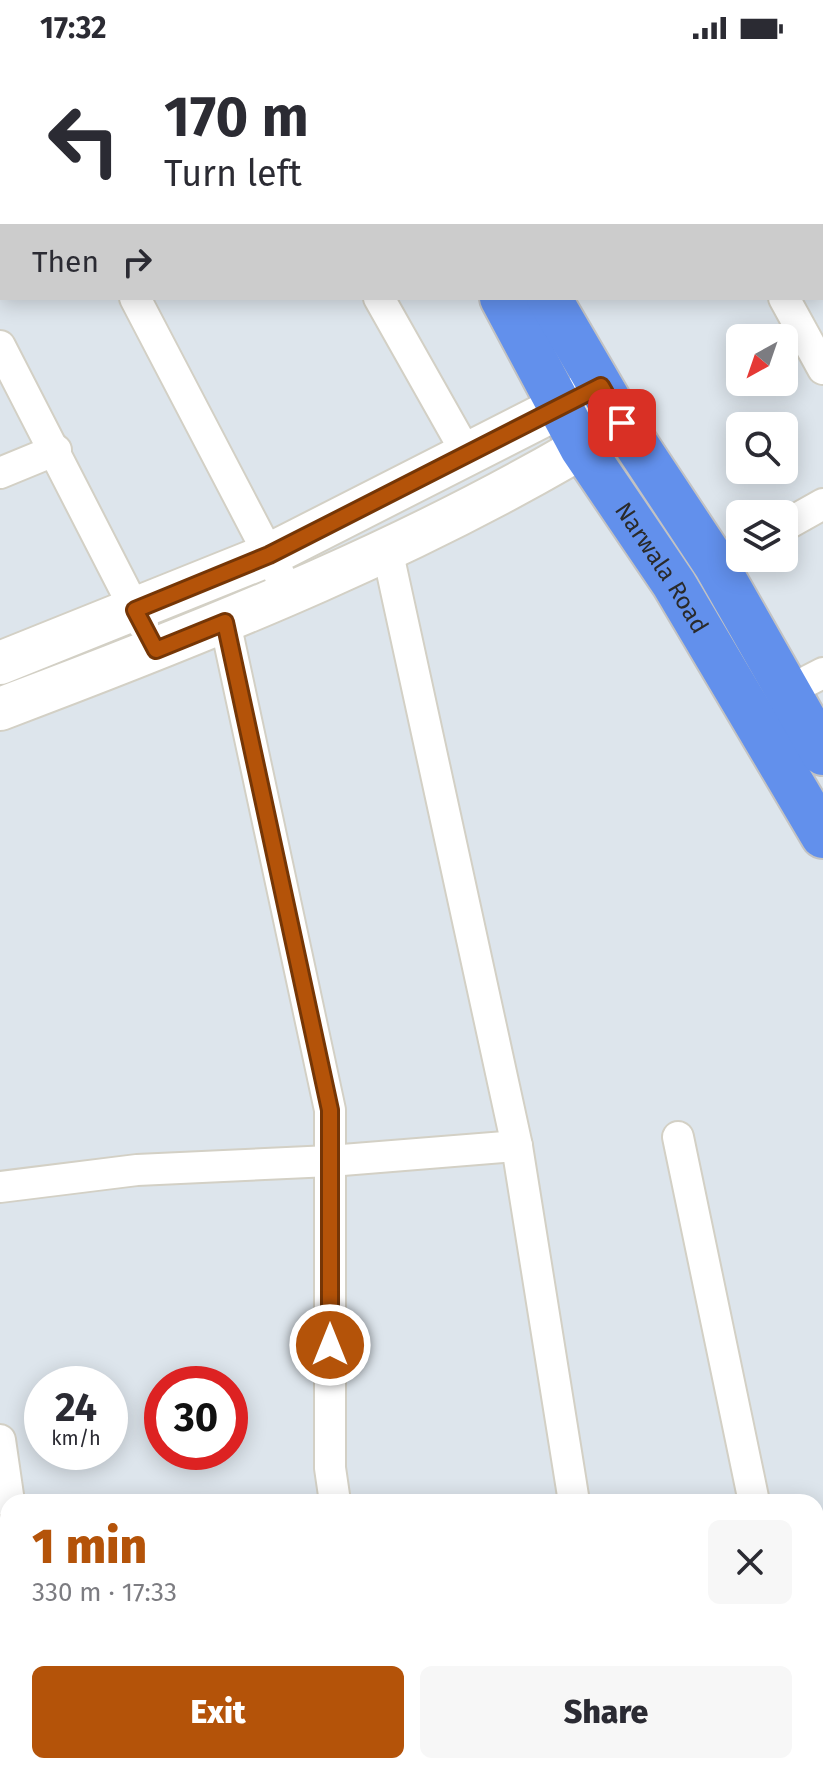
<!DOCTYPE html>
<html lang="en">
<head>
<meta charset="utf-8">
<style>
  body { margin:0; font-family:"Fira Sans",sans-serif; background:#f7f7f7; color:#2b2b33; height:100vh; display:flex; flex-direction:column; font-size:30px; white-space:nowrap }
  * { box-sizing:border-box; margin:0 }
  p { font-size:26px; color:#7c7c81 }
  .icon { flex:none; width:44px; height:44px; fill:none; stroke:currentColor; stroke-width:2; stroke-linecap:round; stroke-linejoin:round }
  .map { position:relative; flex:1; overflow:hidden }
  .drawer { position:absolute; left:0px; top:1438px; width:824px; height:280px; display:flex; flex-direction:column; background:#fff; border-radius:24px 24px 0 0; box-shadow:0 4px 20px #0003 }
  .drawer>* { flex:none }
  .hud { position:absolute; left:0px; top:0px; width:824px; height:244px; box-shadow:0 4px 20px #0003; background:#fff; color:#2b2b33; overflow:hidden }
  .needle { width:52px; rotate:220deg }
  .buttons { position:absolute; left:726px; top:268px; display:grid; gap:16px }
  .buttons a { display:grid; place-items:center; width:72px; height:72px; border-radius:12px; background:#fff; box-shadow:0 4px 20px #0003; font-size:40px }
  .speed { position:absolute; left:24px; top:1310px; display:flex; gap:16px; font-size:40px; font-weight:700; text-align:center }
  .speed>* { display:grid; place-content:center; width:104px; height:104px; border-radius:50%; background:#fff; box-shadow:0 4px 20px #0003; line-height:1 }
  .speed small { font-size:20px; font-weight:400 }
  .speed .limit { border:12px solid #d22; background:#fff; color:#111 }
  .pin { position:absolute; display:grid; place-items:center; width:68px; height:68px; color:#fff; margin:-34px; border-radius:16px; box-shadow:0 4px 12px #0006 }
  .me { position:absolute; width:88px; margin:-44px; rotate:0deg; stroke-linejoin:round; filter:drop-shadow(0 0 6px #0008) }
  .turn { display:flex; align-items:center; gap:28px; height:168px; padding:0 32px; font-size:36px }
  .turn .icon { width:104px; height:104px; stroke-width:2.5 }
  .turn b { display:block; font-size:56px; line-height:68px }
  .then { display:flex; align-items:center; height:76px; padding:0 32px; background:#0003; gap:16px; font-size:30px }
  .round { display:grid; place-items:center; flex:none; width:84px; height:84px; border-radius:12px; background:#f7f7f7 }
  .summary { display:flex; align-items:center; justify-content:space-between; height:136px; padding:0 32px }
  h1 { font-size:48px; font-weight:800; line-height:60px; color:#b45309 }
  .action { display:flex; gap:16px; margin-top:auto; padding:16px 32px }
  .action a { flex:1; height:92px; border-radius:12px; background:#b45309; color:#fff; font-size:32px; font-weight:800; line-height:92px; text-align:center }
  .action a+a { background:#f7f7f7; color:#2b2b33 }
  .status { display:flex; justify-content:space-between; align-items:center; height:56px; padding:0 40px; background:#fff; direction:ltr }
  .status svg { height:22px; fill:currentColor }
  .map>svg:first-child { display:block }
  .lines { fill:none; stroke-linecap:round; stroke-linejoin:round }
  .minor-casing { stroke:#d3d0c5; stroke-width:34 }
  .secondary-casing { stroke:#d3d0c5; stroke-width:46 }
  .primary-casing { stroke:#c3c3c3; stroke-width:48 }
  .minor { stroke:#fff; stroke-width:30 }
  .secondary { stroke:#fff; stroke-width:42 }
  .primary { stroke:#6290ec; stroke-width:44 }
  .route-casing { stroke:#753606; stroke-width:20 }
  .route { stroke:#b45309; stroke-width:14 }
  .labels { text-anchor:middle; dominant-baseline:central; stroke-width:8; stroke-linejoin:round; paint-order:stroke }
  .street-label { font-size:24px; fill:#2a2a2a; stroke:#fff }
</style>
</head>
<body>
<div class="status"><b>17:32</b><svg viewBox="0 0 49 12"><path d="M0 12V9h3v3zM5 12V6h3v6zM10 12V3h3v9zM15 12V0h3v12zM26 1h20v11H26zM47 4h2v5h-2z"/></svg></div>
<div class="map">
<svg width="823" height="1718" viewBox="0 0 823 1718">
  <rect width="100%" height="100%" fill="#dde5ec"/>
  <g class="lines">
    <g class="minor-casing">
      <g id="minor">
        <polyline points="7,0 8,2"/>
        <polyline points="243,0 244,2"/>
        <polyline points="645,0 647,2"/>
        <polyline points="755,0 755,2"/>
        <polyline points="167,2 171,0"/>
        <polyline points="0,86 2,85"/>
        <polyline points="135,242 288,535"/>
        <polyline points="379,242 467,398"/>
        <polyline points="784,242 823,313"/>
        <polyline points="0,290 143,569"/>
        <polyline points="0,417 56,394"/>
        <polyline points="784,470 823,448"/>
        <polyline points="387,493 517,1090 574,1446"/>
        <polyline points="225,566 330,1054 330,1412 335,1446"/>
        <polyline points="788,635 823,617"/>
        <polyline points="678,1081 754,1446"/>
        <polyline points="0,1131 137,1114 330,1105 517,1090"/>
        <polyline points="0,1384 9,1446"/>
        <polyline points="816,1541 823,1541"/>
        <polyline points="0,1619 8,1618"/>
        <polyline points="49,1710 50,1718"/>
        <polyline points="365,1710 366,1718"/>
        <polyline points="620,1710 622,1718"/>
        <polyline points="804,1710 805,1718"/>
      </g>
    </g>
    <g class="secondary-casing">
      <g id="secondary">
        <polyline points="0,607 269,499 601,330"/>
        <path d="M0 653C210 574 431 486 622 367"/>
      </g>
    </g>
    <g class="primary-casing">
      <g id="primary">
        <polyline points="366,0 367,2"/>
        <polyline points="401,0 402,2"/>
        <path id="s1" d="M502 242 582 392 674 528 823 780"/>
        <polyline points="549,242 622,367 716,509 823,697"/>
      </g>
    </g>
    <use href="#minor" class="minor"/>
    <use href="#secondary" class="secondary"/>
    <use href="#primary" class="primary"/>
  </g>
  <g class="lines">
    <g class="route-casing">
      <polyline id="route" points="330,1289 330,1054 225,566 156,594 135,554 269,499 601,330 622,367"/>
    </g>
    <use href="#route" class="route"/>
  </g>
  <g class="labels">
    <g class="street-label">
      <text stroke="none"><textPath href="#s1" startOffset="314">Narwala Road</textPath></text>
    </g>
  </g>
</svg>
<div class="buttons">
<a><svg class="needle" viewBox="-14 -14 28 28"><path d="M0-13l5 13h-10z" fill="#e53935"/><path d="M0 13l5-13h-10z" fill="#7c7c81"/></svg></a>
<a><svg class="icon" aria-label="search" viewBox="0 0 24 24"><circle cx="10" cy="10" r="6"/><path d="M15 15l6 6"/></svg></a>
<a><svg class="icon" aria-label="layers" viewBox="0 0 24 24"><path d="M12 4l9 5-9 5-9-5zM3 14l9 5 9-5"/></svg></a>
</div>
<div class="speed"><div>24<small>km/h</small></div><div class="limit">30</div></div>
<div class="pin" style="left:622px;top:367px;background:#d93025"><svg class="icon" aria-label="arrive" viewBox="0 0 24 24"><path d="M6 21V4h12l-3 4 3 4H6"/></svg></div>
<svg class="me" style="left:330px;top:1289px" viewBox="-20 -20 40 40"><circle r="17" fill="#b45309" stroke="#fff" stroke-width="3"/><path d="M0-11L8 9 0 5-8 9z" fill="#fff"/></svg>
<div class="hud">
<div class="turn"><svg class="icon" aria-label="left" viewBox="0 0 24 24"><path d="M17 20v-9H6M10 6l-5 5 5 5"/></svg><div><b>170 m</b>Turn left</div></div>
<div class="then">Then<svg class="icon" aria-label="right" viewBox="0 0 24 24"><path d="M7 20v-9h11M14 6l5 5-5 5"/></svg></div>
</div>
<section class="drawer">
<div class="summary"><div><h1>1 min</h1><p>330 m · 17:33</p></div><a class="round"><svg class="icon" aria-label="close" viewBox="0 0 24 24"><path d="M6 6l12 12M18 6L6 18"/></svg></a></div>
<div class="action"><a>Exit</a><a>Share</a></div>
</section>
</div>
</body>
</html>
